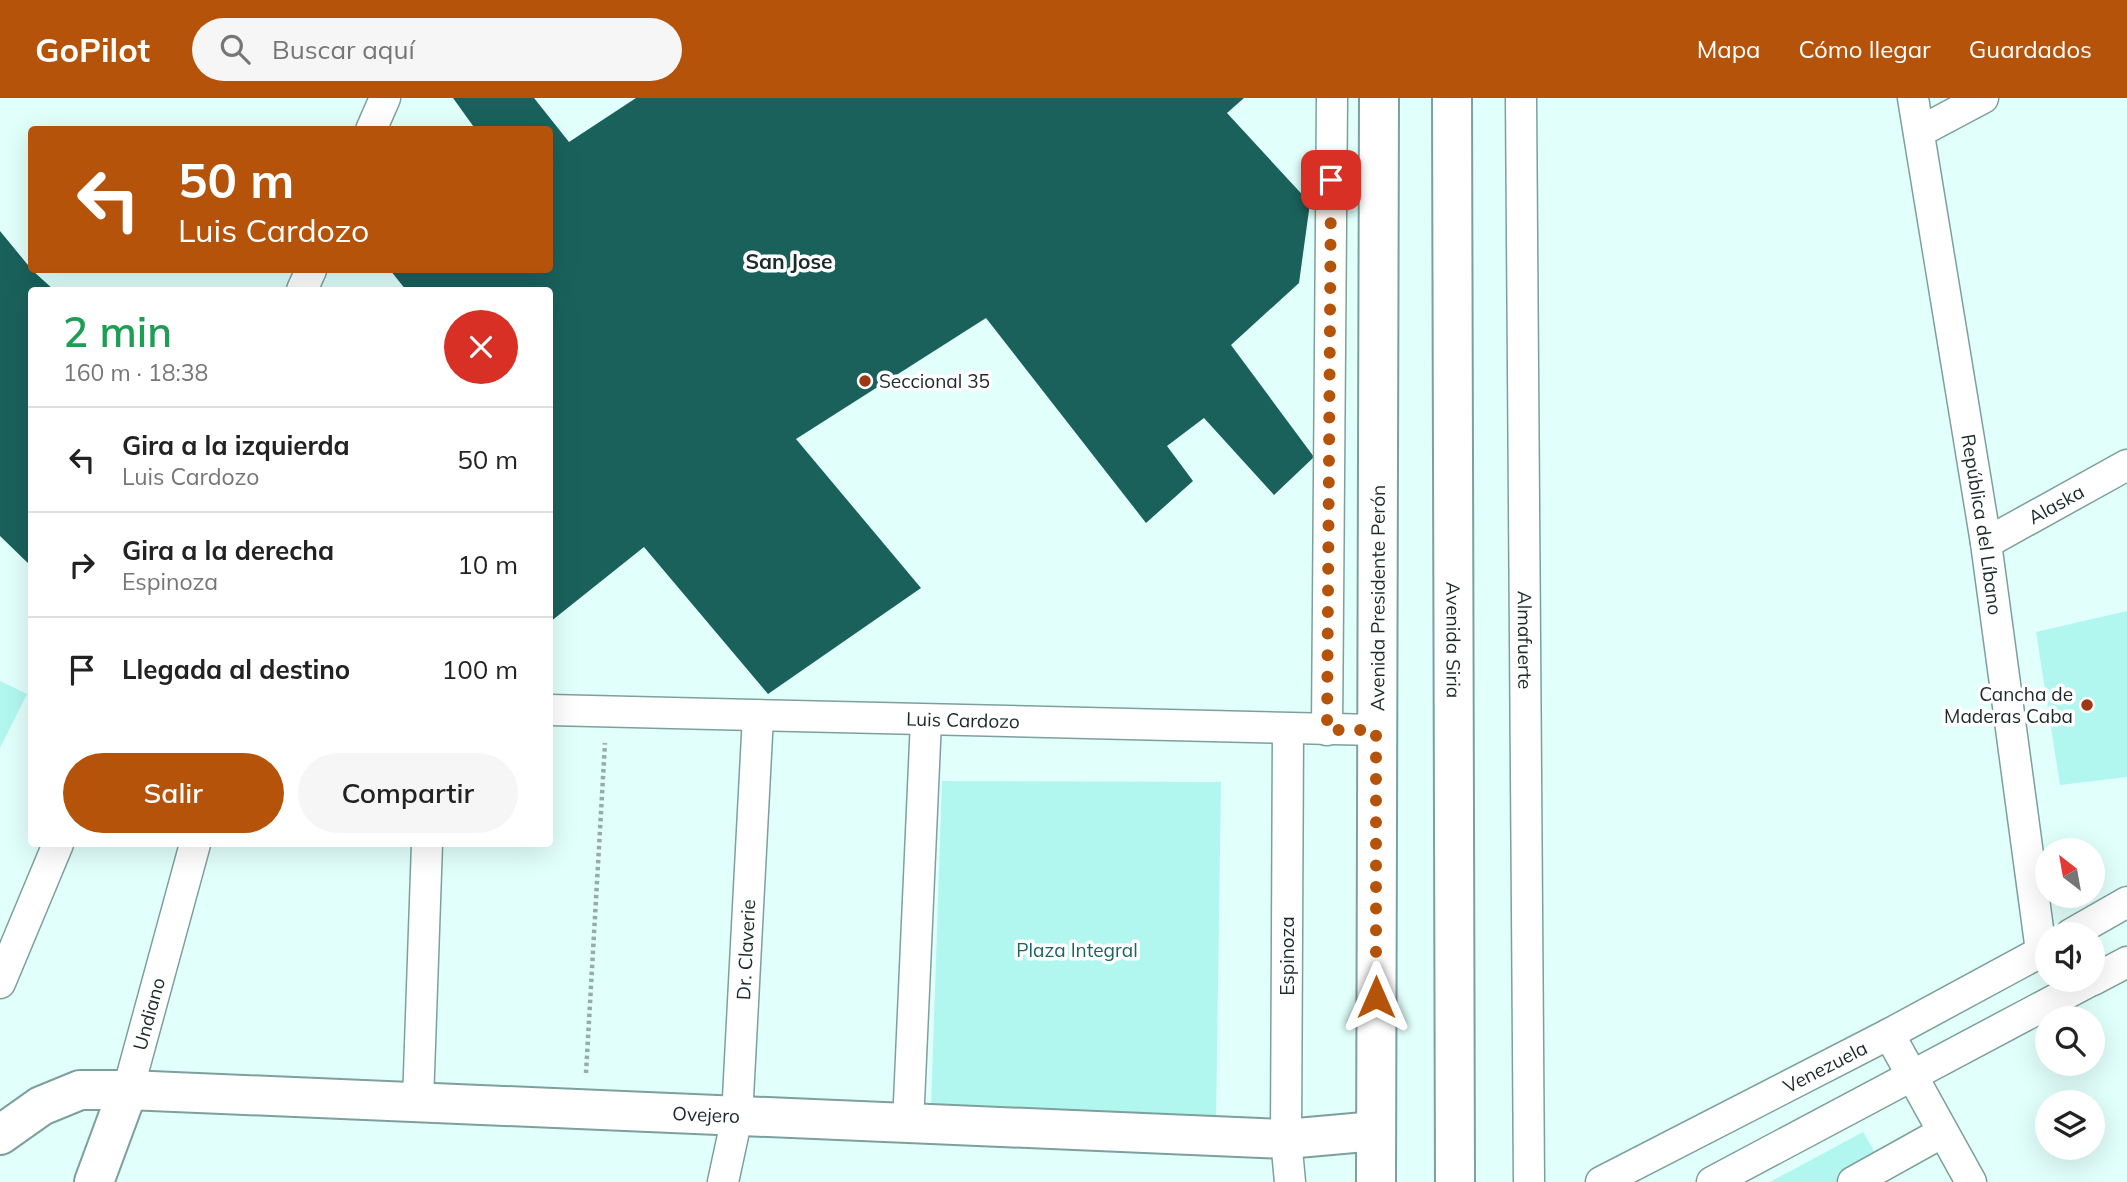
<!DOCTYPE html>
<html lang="es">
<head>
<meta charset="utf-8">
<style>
  body { margin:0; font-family:Mulish,sans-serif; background:#f6f6f6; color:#222; height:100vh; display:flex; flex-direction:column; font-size:26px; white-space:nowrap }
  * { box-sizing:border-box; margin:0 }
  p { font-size:23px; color:#767676 }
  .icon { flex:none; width:38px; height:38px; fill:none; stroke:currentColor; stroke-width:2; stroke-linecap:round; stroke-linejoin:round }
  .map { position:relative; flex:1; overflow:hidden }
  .sheet { position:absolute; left:28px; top:189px; width:525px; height:560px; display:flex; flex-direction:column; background:#fff; border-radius:7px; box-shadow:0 7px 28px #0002 }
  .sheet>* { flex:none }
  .banner { position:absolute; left:28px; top:28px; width:525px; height:147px; border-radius:7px; box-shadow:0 7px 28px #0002; background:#b45309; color:#fff; overflow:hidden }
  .needle { width:46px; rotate:329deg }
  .buttons { position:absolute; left:2035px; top:740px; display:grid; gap:14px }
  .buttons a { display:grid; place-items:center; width:70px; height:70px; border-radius:50%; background:#fff; box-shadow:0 7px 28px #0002; font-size:35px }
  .pin { position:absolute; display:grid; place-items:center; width:60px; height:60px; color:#fff; margin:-30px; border-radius:14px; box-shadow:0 4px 10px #0006 }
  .me { position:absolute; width:77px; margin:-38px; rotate:0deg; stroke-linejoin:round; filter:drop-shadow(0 0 5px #0008) }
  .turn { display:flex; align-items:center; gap:24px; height:147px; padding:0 35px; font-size:32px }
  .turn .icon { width:91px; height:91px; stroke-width:2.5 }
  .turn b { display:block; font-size:49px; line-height:60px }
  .round { display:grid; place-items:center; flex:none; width:74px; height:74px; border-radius:37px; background:#f6f6f6 }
  .headline { display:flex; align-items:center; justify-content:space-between; height:119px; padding:0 35px }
  h1 { font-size:42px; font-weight:600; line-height:52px; color:#1e9e55 }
  .primary-button { display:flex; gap:14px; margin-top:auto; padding:14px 35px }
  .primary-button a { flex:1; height:80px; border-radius:42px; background:#b45309; color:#fff; font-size:28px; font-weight:600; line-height:80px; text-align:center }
  .primary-button a+a { background:#f6f6f6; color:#222 }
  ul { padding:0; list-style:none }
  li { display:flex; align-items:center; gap:21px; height:105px; padding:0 35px; border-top:2px solid #e0e0e0 }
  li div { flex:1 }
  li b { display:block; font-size:26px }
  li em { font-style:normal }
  header { display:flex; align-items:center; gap:42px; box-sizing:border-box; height:98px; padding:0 35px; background:#b45309; color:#fff }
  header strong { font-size:33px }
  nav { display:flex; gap:38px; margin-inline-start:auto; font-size:24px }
  .search { width:490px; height:63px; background:#f6f6f6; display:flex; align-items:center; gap:18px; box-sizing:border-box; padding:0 24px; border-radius:38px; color:#767676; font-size:26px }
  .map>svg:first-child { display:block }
  .green { fill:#b1f7f0 }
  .building { fill:#1a615c }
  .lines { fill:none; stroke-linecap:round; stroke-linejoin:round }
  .street-casing { stroke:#7da09c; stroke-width:33 }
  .secondary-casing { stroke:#7da09c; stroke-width:42 }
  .path { stroke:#95aca9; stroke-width:4.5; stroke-dasharray:3.5 3.5; stroke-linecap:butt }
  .street { stroke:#fff; stroke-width:30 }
  .secondary { stroke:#fff; stroke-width:38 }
  .route { stroke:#b45309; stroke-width:12; stroke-dasharray:0 21.6 }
  .poi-dot { fill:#9e3814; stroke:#fff; stroke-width:2.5 }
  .labels { text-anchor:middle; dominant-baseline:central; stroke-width:7; stroke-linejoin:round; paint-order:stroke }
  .poi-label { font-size:19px; fill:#1b2928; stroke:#fff; text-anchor:start }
  .street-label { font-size:19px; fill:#1b2928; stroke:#fff }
  .park-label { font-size:19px; fill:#1c645f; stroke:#fff }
  .neighbourhood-label { font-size:21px; font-weight:bold; fill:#1b2928; stroke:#fff }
</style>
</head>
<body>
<header>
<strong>GoPilot</strong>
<div class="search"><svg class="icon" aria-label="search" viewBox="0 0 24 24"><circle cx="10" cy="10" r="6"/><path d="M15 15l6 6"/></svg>Buscar aquí</div>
<nav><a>Mapa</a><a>Cómo llegar</a><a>Guardados</a></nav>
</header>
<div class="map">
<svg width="2127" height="1084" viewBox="0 0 2127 1084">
  <rect width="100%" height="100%" fill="#e1fffb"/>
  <g class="green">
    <polygon points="2127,513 2127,679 2060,687 2036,534"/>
    <polygon points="0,583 27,596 0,650"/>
    <polygon points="942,683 1221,684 1216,1023 931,1010"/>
    <polygon points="1863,1034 1880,1063 1842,1084 1770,1084"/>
  </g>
  <g class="building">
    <polygon points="453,0 534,0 569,44 636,0 1244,0 1227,15 1310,105 1299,185 1231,247 1314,359 1274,397 1204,320 1167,348 1193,383 1146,425 986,220 796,341 921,490 768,596 644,449 550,524 550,192 406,192 390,172 550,172 550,32 476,32"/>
    <polygon points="0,133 32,172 54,192 32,192 32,469 0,438"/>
  </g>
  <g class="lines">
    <g class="street-casing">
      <g id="street">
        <path id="s1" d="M1521 0 1529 1084"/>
        <path id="s2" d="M1913 0 1986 445 2041 853"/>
        <polyline points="371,32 385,0"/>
        <polyline points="1919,34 1983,0"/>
        <polyline points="302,192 311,172"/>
        <path id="s3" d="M1986 445 2127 367"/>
        <path id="s4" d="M550 612 1376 632"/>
        <polyline points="1288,631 1286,1041 1290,1084"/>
        <polyline points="1327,632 1332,0"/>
        <polyline points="2071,836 2127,804"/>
        <polyline points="2093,882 2127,864"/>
        <polyline points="0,885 58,746"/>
        <polyline points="1889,936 1971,1084"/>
        <path id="s5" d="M128 992 195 746"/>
        <polyline points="418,1004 427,746"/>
        <polyline points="908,1027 926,622"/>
        <path id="s6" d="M723 1084 737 1019 758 618"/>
        <path id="s7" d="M1601 1084 1889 936 2048 850"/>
        <polyline points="1712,1084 2092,882"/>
        <polyline points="1853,1084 1943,1034"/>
      </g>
    </g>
    <g class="secondary-casing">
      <g id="secondary">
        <path id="s8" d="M1452 0 1455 1084"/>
        <path id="s9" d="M0 1037 41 1008 80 992H128L1286 1041 1376 1033"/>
        <polyline points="94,1084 128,992"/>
        <path id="s10" d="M1376 1084 1379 0"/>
      </g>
    </g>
    <polyline class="path" points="586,975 605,645"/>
    <use href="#street" class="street"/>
    <use href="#secondary" class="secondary"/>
  </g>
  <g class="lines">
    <polyline class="route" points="1331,82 1327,632 1376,632 1376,899"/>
  </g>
  <g class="poi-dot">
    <circle cx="865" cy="283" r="7"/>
    <circle cx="2087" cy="607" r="7"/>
  </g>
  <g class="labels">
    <g class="poi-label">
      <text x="879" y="283">Seccional 35</text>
      <text x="2073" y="596" text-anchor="end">Cancha de<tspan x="2073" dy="22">Maderas Caba</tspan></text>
    </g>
    <g class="street-label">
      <text stroke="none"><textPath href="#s3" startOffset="80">Alaska</textPath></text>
      <text stroke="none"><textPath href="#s2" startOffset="432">República del Líbano</textPath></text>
      <text stroke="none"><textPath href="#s10" startOffset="584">Avenida Presidente Perón</textPath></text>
      <text stroke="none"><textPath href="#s8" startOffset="542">Avenida Siria</textPath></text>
      <text stroke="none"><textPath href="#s1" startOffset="542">Almafuerte</textPath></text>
      <text stroke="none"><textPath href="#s4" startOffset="413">Luis Cardozo</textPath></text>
      <text stroke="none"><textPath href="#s6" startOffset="234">Dr. Claverie</textPath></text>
      <text transform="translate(1287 858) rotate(-90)">Espinoza</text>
      <text stroke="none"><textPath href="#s5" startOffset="79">Undiano</textPath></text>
      <text stroke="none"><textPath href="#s7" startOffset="252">Venezuela</textPath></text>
      <text stroke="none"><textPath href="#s9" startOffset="719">Ovejero</textPath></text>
    </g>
    <g class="park-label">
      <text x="1077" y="852">Plaza Integral</text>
    </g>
    <g class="neighbourhood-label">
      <text x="789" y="163">San Jose</text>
    </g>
  </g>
</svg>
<div class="buttons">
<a><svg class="needle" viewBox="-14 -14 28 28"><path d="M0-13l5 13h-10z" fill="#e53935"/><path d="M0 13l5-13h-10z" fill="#767676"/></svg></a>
<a><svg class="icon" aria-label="sound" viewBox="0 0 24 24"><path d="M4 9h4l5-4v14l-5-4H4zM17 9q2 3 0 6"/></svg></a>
<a><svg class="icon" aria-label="search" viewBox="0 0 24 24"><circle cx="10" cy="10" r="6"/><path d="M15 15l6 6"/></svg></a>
<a><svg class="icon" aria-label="layers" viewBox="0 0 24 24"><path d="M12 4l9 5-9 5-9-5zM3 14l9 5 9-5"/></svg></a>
</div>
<div class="pin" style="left:1331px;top:82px;background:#d93025"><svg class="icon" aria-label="arrive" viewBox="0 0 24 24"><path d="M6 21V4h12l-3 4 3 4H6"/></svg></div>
<svg class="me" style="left:1376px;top:899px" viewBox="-20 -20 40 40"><path d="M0-17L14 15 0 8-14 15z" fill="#b45309" stroke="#fff" stroke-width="4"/></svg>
<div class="banner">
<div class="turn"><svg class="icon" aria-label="left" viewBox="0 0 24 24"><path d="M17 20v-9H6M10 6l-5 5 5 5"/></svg><div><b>50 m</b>Luis Cardozo</div></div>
</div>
<section class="sheet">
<div class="headline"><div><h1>2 min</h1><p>160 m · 18:38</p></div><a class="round" style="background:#d93025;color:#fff"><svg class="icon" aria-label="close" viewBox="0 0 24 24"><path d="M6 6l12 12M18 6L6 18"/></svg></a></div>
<ul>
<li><svg class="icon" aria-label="left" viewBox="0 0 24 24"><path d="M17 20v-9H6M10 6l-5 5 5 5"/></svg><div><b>Gira a la izquierda</b><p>Luis Cardozo</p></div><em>50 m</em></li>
<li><svg class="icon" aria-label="right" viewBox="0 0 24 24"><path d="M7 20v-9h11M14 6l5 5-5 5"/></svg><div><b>Gira a la derecha</b><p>Espinoza</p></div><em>10 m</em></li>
<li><svg class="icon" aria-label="arrive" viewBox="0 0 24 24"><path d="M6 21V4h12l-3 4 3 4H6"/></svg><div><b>Llegada al destino</b></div><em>100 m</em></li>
</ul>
<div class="primary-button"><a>Salir</a><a>Compartir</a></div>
</section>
</div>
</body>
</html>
